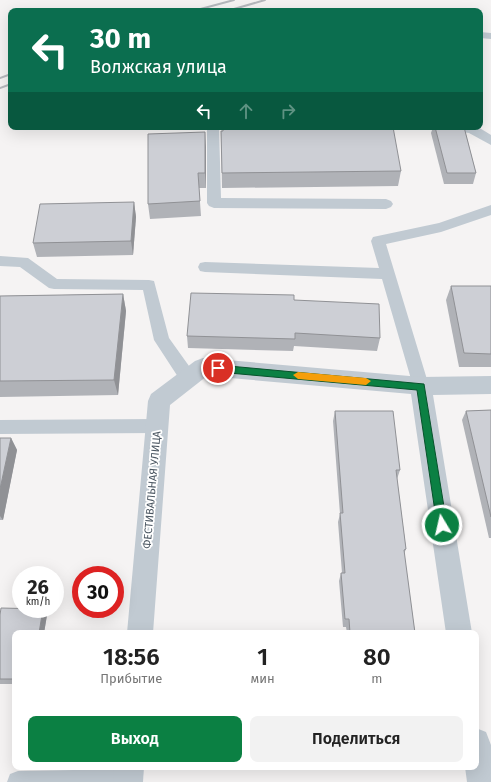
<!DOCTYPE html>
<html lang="ru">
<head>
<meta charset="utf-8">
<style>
  body { margin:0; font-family:"Fira Sans",sans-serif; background:#f2f2f2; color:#222; height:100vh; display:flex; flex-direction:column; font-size:15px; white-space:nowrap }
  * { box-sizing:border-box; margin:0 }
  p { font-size:13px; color:#767676 }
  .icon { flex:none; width:22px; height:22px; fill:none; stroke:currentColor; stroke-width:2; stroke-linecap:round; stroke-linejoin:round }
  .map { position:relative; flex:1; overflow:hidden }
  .drawer { position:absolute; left:12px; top:630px; width:467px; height:140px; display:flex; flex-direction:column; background:#fff; border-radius:8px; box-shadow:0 4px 16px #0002 }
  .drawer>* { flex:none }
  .guide { position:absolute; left:8px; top:8px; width:475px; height:122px; border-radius:8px; box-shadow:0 4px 16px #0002; background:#0b6e4f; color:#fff; overflow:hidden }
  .speed { position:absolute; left:12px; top:566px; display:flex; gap:8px; font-size:20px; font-weight:700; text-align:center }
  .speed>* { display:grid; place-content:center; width:52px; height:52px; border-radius:50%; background:#fff; box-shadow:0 4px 16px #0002; line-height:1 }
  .speed small { font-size:10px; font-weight:400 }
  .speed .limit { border:6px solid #d22; background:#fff; color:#111 }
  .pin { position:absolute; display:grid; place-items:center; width:34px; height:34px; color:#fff; margin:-17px; border:2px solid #fff; border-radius:50%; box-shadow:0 1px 4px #0007 }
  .me { position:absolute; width:44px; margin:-22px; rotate:351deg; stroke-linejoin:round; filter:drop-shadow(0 0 3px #0008) }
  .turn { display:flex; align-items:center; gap:14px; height:84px; padding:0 16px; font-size:18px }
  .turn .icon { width:52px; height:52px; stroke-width:2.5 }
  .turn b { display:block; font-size:28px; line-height:34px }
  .lanes { display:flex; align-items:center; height:38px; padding:0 16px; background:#0003; justify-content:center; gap:20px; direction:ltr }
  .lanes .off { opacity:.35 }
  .eta { display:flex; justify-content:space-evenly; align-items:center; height:68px; text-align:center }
  .eta b { font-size:24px; font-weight:600; line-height:28px }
  .button { display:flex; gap:8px; margin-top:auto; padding:8px 16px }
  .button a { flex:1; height:46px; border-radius:8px; background:#0b8043; color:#fff; font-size:16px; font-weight:600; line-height:46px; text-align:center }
  .button a+a { background:#f2f2f2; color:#222 }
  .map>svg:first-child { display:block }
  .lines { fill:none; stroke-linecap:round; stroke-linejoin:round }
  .lane { fill:#c1cad2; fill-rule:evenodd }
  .street { fill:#c1cad2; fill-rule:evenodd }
  .rail { stroke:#b5b8bd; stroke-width:2 }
  .wall { fill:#b0b2b7 }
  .shaded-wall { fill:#909195 }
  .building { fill:#cdcfd5; stroke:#909195 }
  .route { fill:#0b8043; stroke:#07532c }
  .slow { fill:#f59e0b }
  .labels { text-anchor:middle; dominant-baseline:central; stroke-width:3.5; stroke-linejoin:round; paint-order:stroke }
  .street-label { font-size:11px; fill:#4a5661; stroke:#fff }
</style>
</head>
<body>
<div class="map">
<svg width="491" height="782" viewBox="0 0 491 782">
  <rect width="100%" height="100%" fill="#f5f3f3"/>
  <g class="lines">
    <g class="lane">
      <polygon points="480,32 491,33 491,39 480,38"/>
      <polygon points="207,127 219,127 221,198 386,199 391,201 393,204 391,207 386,209 214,208 209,206 207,203"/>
      <polygon points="445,127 478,127 491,135 491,145 469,133 447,130"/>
      <polygon points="491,205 491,215 441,232 386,244 429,386 427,391 421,393 415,391 413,386 382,279 205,272 200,271 198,267 200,263 205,262 379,268 371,241 373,237 439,223"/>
      <polygon points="0,256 28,258 57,279 149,280 154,281 169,338 194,373 196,378 194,383 188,384 182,383 154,340 143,290 54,289 49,288 20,267 0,266"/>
      <polygon points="157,419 163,421 165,426 163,431 157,433 0,434 0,420"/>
      <polygon points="128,769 136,772 139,780 138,782 7,782 10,774 18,771"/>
    </g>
    <g class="street">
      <polygon points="203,358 421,377 491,376 491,394 433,395 472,633 446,633 411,394 207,376 170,405 153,633 127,633 148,401 151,394 195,361"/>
      <polygon points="476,728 486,732 491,745 491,782 467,782 465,767 476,767"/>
      <polygon points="114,767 144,767 143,782 113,782"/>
    </g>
    <g class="rail">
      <polyline points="193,11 234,0"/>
      <polyline points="227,11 265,0"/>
      <polyline points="0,78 11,74"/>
      <polyline points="0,88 11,84"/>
    </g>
  </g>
  <g class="wall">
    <polygon points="433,127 464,127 476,173 473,184 444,184 431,133"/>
    <polygon points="221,131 401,171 398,186 222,188"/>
    <polygon points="206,147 206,188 199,188 201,216 150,219 148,204"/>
    <polygon points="134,202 136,217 133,255 37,257 33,243"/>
    <polygon points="451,286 491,286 491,367 459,367 446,300"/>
    <polygon points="123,294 126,311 118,395 0,397 0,296"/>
    <polygon points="294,300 380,338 377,351 294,346 293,351 188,348 187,336"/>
    <polygon points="491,410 491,538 489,538 462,420 466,411"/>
    <polygon points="335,411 400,470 397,479 406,549 404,554 415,633 347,633 346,627 343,627 339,581 341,573 342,573 338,522 340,514 333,421"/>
    <polygon points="0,438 11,438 17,450 3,520 0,520"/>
    <polygon points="0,615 47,615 44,633 15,633 15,684 0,684"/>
  </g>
  <g class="shaded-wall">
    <polygon points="205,132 206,147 206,188 205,173"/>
    <polygon points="134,202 136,217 133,255 131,241"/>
    <polygon points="123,294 126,311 118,395 114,380"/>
    <polygon points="11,438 17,450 3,520 0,516 0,489"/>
    <polygon points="43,609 47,615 44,633 39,633"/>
  </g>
  <g class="building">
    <polygon points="223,127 393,127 401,171 222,173 221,131 223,131"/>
    <polygon points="435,127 464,127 476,173 447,173"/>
    <polygon points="205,132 205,173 198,173 200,201 148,204 148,134"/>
    <polygon points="134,202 131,241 33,243 40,204"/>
    <polygon points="451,286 491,286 491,354 464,353"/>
    <polygon points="191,293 294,295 294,300 379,304 380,338 295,333 295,339 187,336"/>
    <polygon points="123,294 114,380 0,381 0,296"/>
    <polygon points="491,410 491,517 466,411"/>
    <polygon points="335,411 393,411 400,470 396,470 406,549 404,550 415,633 350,633 349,619 345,619 341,573 345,573 340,513 343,513"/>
    <polygon points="0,438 11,438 0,489"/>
    <polygon points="1,608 43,609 39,633 15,633 15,679 0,679 0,615"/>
  </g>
  <polygon class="route" points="218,365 424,384 447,525 446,528 442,529 438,528 437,525 417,390 218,372 214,368"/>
  <polygon class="slow" points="298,372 366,378 371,381 366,385 298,379 293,375"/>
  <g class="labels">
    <g class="street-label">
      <text transform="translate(152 490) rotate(-85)">ФЕСТИВАЛЬНАЯ УЛИЦА</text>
    </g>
  </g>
</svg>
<div class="speed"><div>26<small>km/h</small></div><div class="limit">30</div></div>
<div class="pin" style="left:218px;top:368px;background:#d93025"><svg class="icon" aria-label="arrive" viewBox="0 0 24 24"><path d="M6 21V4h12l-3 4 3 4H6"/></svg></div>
<svg class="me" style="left:442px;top:525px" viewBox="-20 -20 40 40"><circle r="17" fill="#0b8043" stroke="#fff" stroke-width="3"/><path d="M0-11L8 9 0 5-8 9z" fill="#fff"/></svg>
<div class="guide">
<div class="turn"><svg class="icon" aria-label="left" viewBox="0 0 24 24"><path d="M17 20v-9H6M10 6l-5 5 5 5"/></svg><div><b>30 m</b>Волжская улица</div></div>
<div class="lanes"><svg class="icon" aria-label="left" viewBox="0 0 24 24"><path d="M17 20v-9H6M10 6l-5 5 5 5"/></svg><svg class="icon off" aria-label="ahead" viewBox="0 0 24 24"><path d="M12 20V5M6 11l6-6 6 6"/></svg><svg class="icon off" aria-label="right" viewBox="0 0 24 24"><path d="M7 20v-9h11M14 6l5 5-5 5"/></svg></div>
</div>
<section class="drawer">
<div class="eta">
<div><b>18:56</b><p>Прибытие</p></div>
<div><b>1</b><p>мин</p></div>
<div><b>80</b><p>m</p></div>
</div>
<div class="button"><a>Выход</a><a>Поделиться</a></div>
</section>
</div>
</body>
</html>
